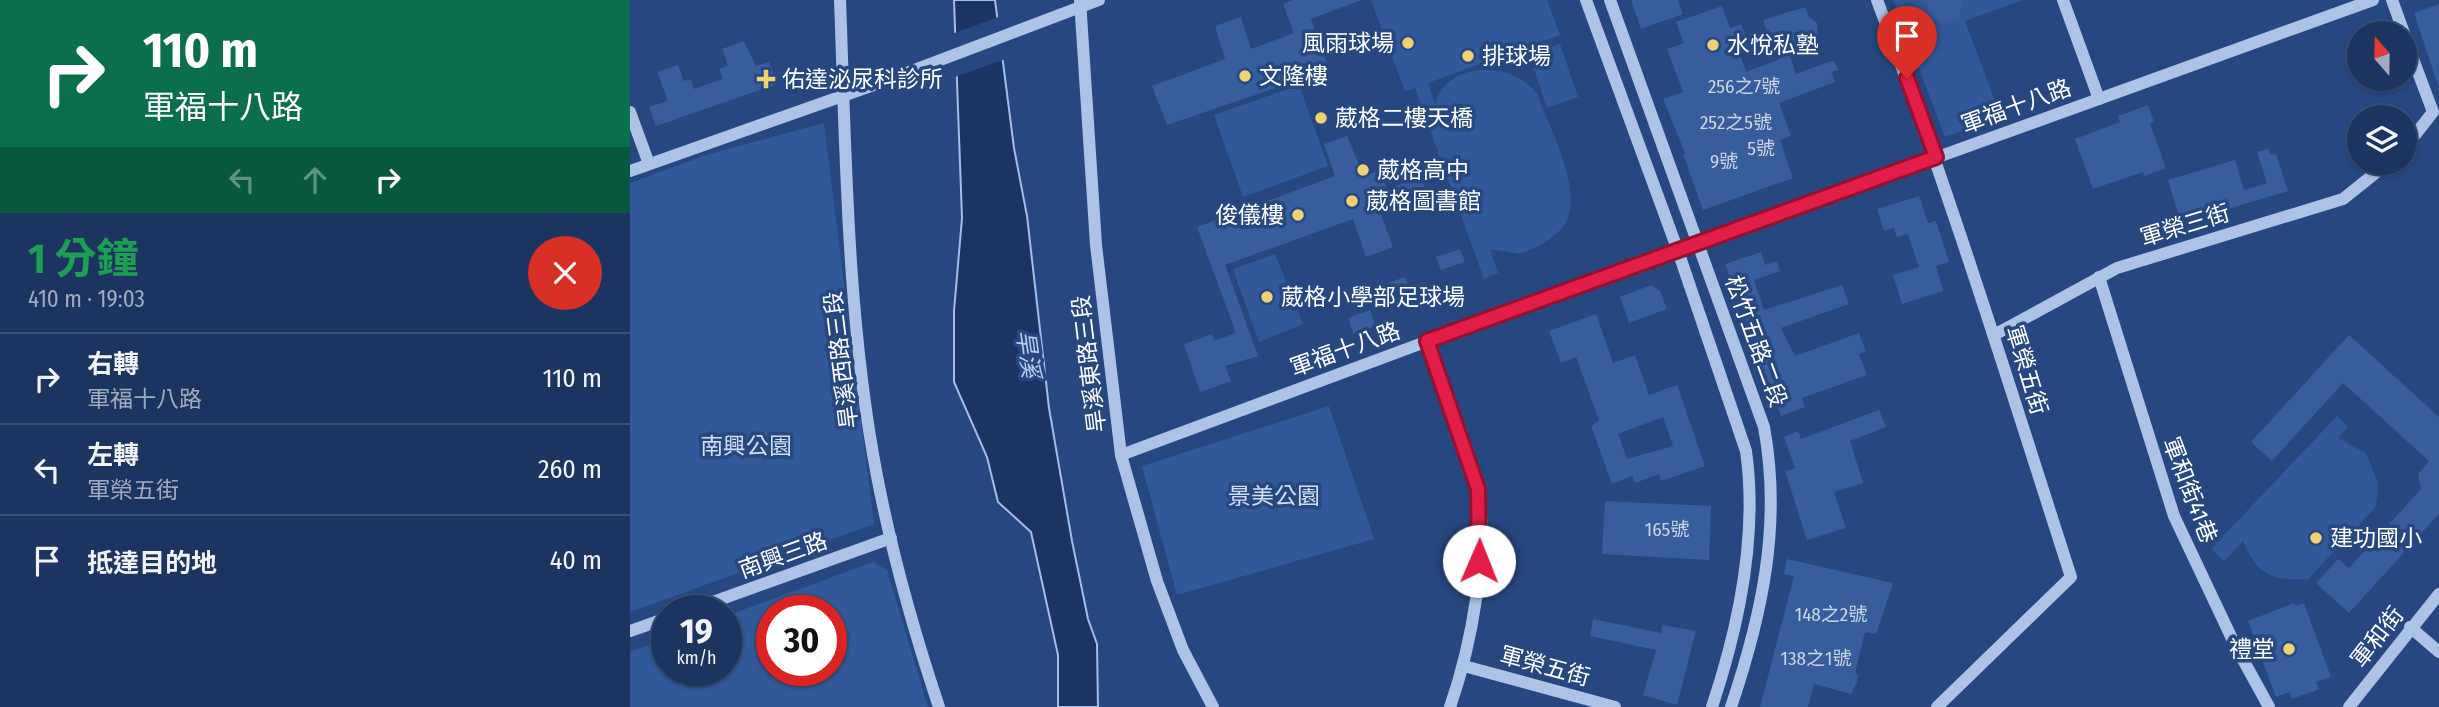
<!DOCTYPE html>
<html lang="zh-TW">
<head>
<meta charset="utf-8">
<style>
  body { margin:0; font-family:"Fira Sans Condensed","Noto Sans TC",sans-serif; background:#253d66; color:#f1f3f6; height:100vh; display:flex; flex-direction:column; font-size:26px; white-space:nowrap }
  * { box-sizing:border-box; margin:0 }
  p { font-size:23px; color:#a0abbd }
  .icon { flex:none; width:38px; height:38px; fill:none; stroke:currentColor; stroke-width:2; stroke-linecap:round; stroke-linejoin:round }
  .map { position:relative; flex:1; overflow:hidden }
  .drawer { display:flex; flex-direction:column; background:#1c3560; width:630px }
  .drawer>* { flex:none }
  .hud { background:#0b6e4f; color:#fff; overflow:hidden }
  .needle { width:46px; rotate:340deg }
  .controls { position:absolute; left:1717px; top:21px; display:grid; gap:14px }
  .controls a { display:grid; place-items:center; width:70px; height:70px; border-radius:50%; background:#1c3560; box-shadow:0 2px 5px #0004,0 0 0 2px #3a5075; font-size:35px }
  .speed { position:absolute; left:21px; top:595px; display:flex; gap:14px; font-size:35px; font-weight:700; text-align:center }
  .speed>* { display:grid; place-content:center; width:91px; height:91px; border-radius:50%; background:#1c3560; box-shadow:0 2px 5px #0004,0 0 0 2px #3a5075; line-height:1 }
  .speed small { font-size:18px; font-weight:400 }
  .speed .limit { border:10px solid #d22; background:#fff; color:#111 }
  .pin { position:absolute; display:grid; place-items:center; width:60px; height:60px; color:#fff; margin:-72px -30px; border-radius:50% 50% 50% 0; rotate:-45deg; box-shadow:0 0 7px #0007 }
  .pin .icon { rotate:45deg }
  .me { position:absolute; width:77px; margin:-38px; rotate:1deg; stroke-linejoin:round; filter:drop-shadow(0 0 5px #0008) }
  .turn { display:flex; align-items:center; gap:24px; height:147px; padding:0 28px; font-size:32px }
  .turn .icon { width:91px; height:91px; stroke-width:2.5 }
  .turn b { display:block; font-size:49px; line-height:60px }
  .lanes { display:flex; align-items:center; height:66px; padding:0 28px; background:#0003; justify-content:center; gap:35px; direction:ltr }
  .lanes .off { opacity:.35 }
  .round { display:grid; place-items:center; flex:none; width:74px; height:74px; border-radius:37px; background:#253d66 }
  .headline { display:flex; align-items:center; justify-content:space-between; height:119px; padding:0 28px }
  h1 { font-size:42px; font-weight:700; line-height:52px; color:#1e9e55 }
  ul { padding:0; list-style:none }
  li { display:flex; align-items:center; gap:21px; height:91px; padding:0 28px; border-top:2px solid #3a5075 }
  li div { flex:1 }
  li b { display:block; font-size:26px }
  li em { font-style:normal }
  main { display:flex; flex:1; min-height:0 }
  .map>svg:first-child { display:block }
  .green { fill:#315898; fill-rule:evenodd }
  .water { fill:#1b3461; stroke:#a2bde7; stroke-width:2 }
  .pier { fill:#264780 }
  .building { fill:#375d9d; fill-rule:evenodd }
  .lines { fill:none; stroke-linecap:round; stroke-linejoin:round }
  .minor { stroke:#adc3e6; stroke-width:12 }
  .route-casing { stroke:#92132f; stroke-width:18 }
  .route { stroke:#e11d48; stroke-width:12 }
  .poi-dot { fill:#efd373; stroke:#264780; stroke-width:2.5 }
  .labels { text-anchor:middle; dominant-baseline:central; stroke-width:7; stroke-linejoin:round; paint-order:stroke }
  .number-label { font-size:19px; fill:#cdd6e6 }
  .poi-label { font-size:23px; fill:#fff; stroke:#264780; text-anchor:start }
  .street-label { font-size:23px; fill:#fff; stroke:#264780 }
  .park-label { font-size:23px; fill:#d0dff5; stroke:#264780 }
  .water-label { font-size:24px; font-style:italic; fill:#b9cdee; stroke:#264780 }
</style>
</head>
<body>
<main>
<section class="drawer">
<div class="hud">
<div class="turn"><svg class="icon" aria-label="right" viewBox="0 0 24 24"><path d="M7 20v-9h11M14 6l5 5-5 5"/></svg><div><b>110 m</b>軍福十八路</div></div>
<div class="lanes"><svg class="icon off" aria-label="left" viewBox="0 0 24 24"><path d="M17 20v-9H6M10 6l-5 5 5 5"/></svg><svg class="icon off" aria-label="ahead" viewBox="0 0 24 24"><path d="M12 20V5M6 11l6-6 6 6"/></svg><svg class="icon" aria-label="right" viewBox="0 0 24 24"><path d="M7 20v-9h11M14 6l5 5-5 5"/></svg></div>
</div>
<div class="headline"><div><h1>1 分鐘</h1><p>410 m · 19:03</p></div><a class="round" style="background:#d93025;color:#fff"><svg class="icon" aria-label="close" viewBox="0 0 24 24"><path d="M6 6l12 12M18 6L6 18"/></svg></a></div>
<ul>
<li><svg class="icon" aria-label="right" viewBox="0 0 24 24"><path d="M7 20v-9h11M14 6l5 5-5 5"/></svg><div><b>右轉</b><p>軍福十八路</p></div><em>110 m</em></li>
<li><svg class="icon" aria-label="left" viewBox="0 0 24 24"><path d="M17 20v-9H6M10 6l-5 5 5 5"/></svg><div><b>左轉</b><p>軍榮五街</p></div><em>260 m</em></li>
<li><svg class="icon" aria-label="arrive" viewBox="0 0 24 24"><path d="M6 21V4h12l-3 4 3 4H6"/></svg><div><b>抵達目的地</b></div><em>40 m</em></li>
</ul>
</section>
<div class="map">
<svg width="1809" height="707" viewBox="0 0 1809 707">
  <rect width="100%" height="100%" fill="#264780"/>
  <g class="green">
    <path d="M741 0H917L930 35 798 83 805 105C816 60 883 60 907 94 919 128 958 196 932 228 921 241 905 248 890 254L860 249 868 273 854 279 785 88 775 91Z"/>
    <polygon points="1263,0 1393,0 1335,21 1371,117 1315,137"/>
    <polygon points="930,44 948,97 917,108 899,54"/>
    <polygon points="669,85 698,166 613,197 584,115"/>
    <polygon points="194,123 244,524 0,612 0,183 76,155"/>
    <polygon points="645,254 673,324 629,342 603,269"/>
    <polygon points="699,406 744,539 547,595 512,466"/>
    <path d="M1707 416 1718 427 1708 438 1736 453 1748 483 1747 500 1745 508 1678 579C1642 581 1627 575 1613 541L1594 561 1581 549Z"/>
    <path d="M243 562 257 570 298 707H0V652L37 638V670H96V616ZM142 611H201V670H142Z"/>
  </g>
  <polygon class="water" points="324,0 365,0 384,148 397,216 419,408 442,541 458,619 467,644 468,707 428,707 428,655 401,532 368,502 357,457 324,382 324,311 332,218"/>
  <polygon class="pier" points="371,16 376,59 325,77 322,34"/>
  <g class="building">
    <polygon points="663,0 731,0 681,19 699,70 537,125 522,86 595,59 585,26 611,17 621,49 664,33 653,4"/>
    <polygon points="1001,0 1048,0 1053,14 1011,29"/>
    <polygon points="1296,0 1334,0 1329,16 1312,23 1300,17"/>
    <polygon points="1809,4 1809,85 1808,85 1784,13"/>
    <polygon points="1092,6 1100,28 1111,24 1120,47 1109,52 1116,72 1148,60 1133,20 1175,7 1179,17 1187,23 1188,36 1185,41 1158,50 1166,74 1204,60 1208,70 1201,72 1205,82 1149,103 1161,136 1150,140 1163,178 1073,210 1053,154 1055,153 1033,99 1053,92 1037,49 1054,43 1046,22"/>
    <polygon points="114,41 126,66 139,62 147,84 26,126 19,107 38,101 27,72 48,65 54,81 61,79 64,89 87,81 93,79 89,69 98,66 92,49"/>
    <polygon points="1518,105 1524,122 1520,124 1536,168 1514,176 1513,172 1463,189 1445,139 1490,122 1488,116"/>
    <polygon points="717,136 734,176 750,170 757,189 791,177 800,203 780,211 776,199 749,210 763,247 736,257 723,219 595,265 628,356 595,366 601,381 570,392 554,344 582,334 584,341 606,333 567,227 705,176 694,144"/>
    <polygon points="1638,149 1641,155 1646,154 1658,191 1551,223 1538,180 1605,160 1614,190 1637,183 1627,152"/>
    <polygon points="1289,196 1298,223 1306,221 1319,262 1306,266 1313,291 1272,304 1263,275 1289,267 1278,234 1267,237 1264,228 1254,231 1247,209"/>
    <polygon points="830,249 835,262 811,270 806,257"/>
    <polygon points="1131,252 1135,265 1147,261 1150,271 1124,280 1134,310 1212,285 1219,304 1151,328 1165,356 1229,333 1236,352 1229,354 1237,375 1172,398 1175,407 1151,416 1095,264"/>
    <polygon points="775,277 781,294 753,304 747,287"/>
    <polygon points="1021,285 1030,291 1037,309 999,323 990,297"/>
    <polygon points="740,310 746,326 724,334 718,318"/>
    <path d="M966 314 983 363 1005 355 1019 395 1047 385 1075 466 1031 481 1029 474 1005 483 1002 476 982 484 961 426 969 420 946 357 931 363 919 331ZM1033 417 1043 446 997 459 988 434Z"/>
    <polygon points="1719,335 1809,417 1809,514 1719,613 1686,583 1708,559 1719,568 1791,489 1788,474 1799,461 1713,383 1642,461 1621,442"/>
    <polygon points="1249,410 1256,427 1220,441 1233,483 1204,492 1216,528 1177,540 1155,471 1165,468 1154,437 1168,431 1171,439"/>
    <polygon points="975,501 1081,506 1079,560 972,554"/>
    <polygon points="1157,559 1263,583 1246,634 1235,632 1225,673 1228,674 1227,682 1221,694 1184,684 1178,707 1130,707 1164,576 1154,574"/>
    <polygon points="1664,603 1666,606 1674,603 1701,677 1686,682 1689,689 1662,699 1659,692 1646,697 1618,621"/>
    <polygon points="963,619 1031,633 1032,625 1066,631 1047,705 1013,695 1026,650 960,636"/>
  </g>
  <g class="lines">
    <g class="minor">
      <path d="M210 0C216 159 217 320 247 476 262 554 284 632 309 707"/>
      <polyline points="450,0 466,245 491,455 527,581 553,650 583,707"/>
      <path d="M956 0 1048 251 1116 451C1128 536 1109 626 1082 707"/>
      <path d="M980 0 1134 427C1152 524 1132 615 1101 707"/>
      <path d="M1247 0C1319 190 1379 384 1441 577L1307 707"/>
      <polyline points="1433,0 1469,99"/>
      <polyline points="1762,0 1774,33"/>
      <polyline points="1774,35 1803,112 1774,149"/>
      <polyline points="0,112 19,164"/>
      <polyline points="0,171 255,81 469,0"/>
      <polyline points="1469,277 1544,516 1605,645 1639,707"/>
      <polyline points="1364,335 1487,268 1713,199 1758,163"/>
      <path d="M798 341C814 389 836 437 847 487 861 547 840 650 820 707"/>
      <polyline points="491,455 798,341 1743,0"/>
      <polyline points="58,611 261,538"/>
      <polyline points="1780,627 1809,652"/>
      <polyline points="0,631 37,618"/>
      <polyline points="834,666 985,707"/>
      <polyline points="1719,707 1809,594"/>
    </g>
  </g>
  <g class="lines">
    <g class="route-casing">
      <polyline id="route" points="849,561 848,489 797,341 1306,157 1277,78"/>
    </g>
    <use href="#route" class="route"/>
  </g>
  <g class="poi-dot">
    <circle cx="778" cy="43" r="7"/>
    <circle cx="1083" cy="45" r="7"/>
    <circle cx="838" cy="56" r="7"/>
    <circle cx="615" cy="76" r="7"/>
    <path d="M132.5 68.5h7v7h7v7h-7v7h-7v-7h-7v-7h7z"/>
    <circle cx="691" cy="118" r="7"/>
    <circle cx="733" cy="170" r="7"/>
    <circle cx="722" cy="201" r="7"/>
    <circle cx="668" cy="215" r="7"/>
    <circle cx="637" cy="297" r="7"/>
    <circle cx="1686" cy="538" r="7"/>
    <circle cx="1659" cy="649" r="7"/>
  </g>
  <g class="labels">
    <g class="number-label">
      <text x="1114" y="86">256之7號</text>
      <text x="1106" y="122">252之5號</text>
      <text x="1131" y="148">5號</text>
      <text x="1094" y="161">9號</text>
      <text x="1037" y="529">165號</text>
      <text x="1201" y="614">148之2號</text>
      <text x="1186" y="658">138之1號</text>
    </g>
    <g class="poi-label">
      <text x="764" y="43" text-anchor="end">風雨球場</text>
      <text x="1097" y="45">水悅私塾</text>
      <text x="852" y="56">排球場</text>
      <text x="629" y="76">文隆樓</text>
      <text x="152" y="79">佑達泌尿科診所</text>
      <text x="705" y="118">葳格二樓天橋</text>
      <text x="747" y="170">葳格高中</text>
      <text x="736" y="201">葳格圖書館</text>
      <text x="654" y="215" text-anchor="end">俊儀樓</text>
      <text x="651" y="297">葳格小學部足球場</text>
      <text x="1700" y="538">建功國小</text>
      <text x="1645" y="649" text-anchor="end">禮堂</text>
    </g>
    <g class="street-label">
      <text transform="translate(1386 106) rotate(-20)">軍福十八路</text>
      <text transform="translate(1555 225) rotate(-17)">軍榮三街</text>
      <text transform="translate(1126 341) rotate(70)">松竹五路二段</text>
      <text transform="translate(715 349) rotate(-20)">軍福十八路</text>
      <text transform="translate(211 360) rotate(-97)">旱溪西路三段</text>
      <text transform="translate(459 364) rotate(-97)">旱溪東路三段</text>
      <text transform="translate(1397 370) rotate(73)">軍榮五街</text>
      <text transform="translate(1560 490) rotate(69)">軍和街41巷</text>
      <text transform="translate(153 555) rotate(-20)">南興三路</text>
      <text transform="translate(1747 637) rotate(-52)">軍和街</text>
      <text transform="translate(915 666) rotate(15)">軍榮五街</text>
    </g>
    <g class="park-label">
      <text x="116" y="446">南興公園</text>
      <text x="644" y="496">景美公園</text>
    </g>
    <g class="water-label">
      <text transform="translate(398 354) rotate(82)">旱溪</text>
    </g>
  </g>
</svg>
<div class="controls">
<a><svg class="needle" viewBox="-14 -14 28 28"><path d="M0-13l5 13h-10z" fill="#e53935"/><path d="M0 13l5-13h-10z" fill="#a0abbd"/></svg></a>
<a><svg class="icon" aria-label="layers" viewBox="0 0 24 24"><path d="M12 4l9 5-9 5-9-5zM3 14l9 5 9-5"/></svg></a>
</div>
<div class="speed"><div>19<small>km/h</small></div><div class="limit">30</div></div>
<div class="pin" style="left:1277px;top:78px;background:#d93025"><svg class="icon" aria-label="arrive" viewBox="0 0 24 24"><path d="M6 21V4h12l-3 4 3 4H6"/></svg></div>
<svg class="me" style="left:849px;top:561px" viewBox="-20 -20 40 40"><circle r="19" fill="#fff"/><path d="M0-13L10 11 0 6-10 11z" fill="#e11d48"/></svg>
</div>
</main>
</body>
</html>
